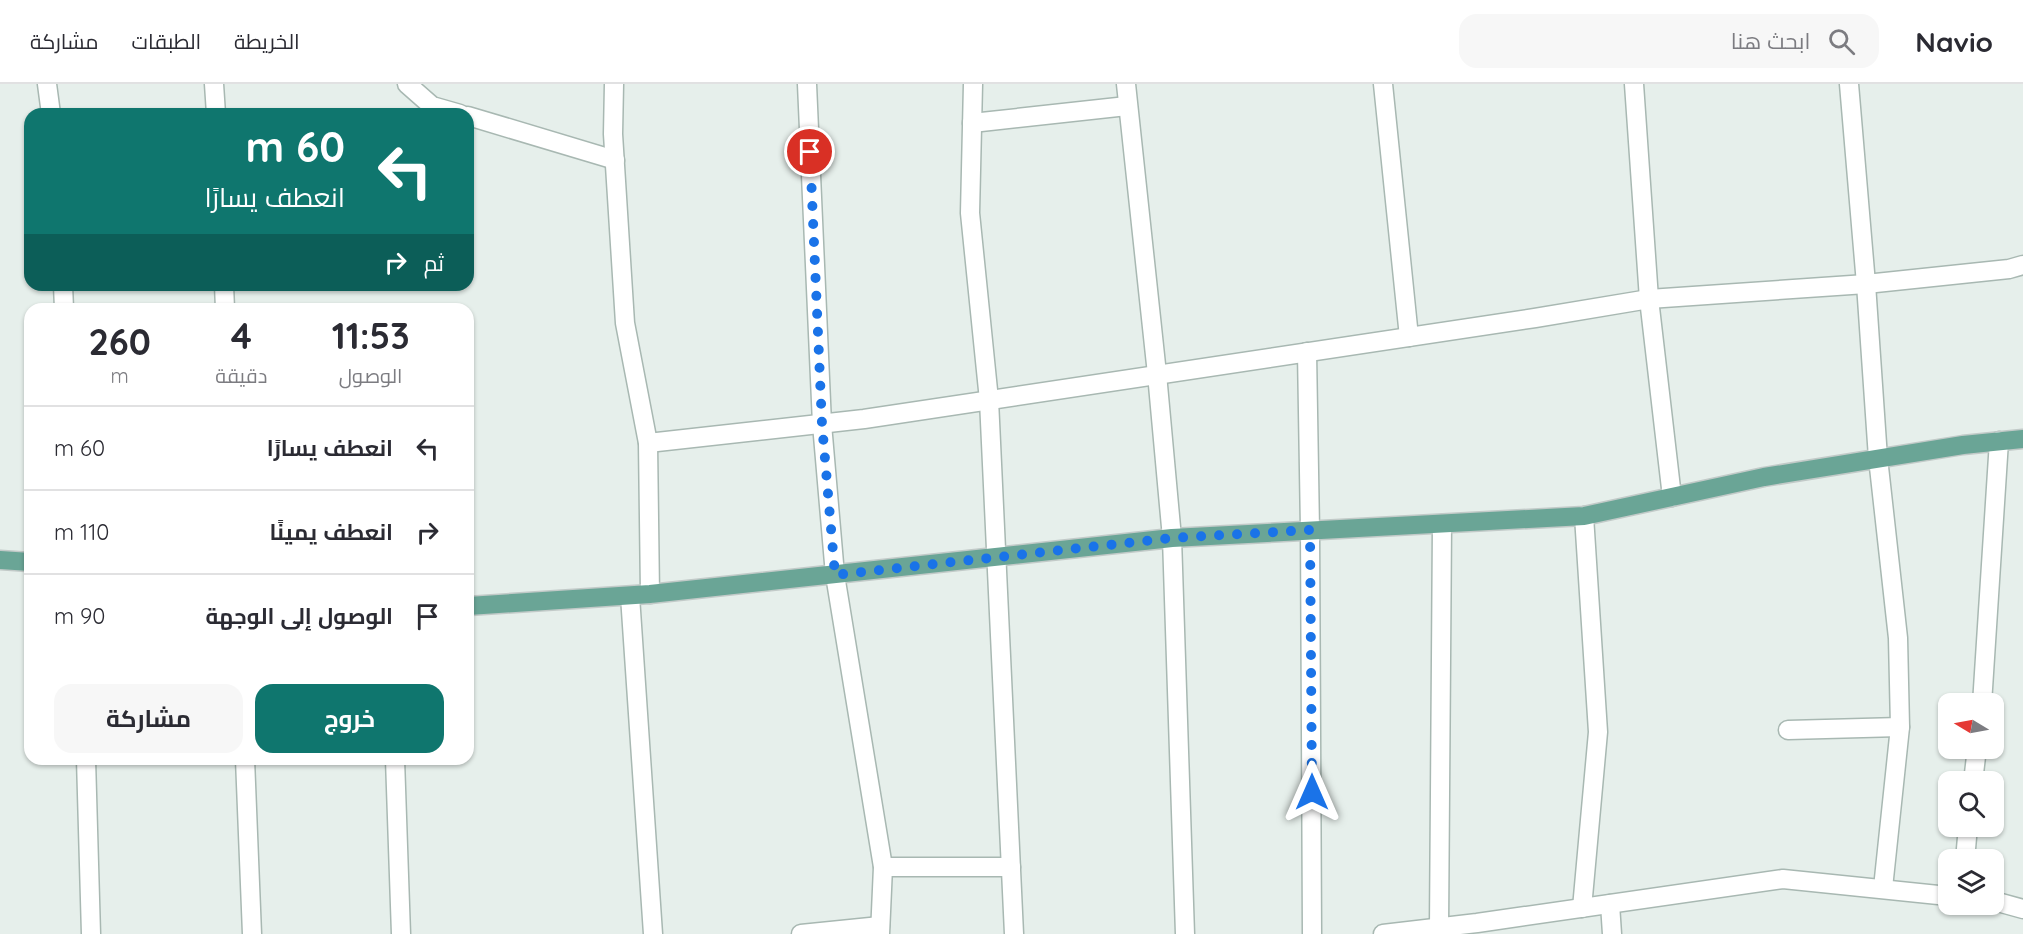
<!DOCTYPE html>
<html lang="ar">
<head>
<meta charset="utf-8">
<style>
  body { margin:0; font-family:Quicksand,Cairo,sans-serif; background:#f7f7f7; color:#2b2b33; direction:rtl; height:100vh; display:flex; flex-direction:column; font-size:22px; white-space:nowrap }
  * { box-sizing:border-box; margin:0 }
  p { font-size:20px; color:#7c7c81 }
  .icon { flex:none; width:33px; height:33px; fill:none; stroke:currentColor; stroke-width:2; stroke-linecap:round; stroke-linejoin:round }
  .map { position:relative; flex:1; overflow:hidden; direction:ltr }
  .details { position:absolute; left:24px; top:219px; width:450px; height:462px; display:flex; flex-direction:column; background:#fff; border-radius:18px; box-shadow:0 2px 4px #0004; direction:rtl }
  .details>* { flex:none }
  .hud { position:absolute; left:24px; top:24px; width:450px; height:183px; border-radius:18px; box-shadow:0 2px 4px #0004; direction:rtl; background:#0f766e; color:#fff; overflow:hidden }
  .needle { width:39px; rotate:280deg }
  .buttons { position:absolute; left:1938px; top:609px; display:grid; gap:12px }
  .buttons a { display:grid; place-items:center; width:66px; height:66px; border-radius:12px; background:#fff; box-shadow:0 2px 4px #0004; font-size:30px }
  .pin { position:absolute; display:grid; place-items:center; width:51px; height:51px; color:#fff; margin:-26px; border:3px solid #fff; border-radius:50%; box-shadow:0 2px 6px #0007 }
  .me { position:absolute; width:66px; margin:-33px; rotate:0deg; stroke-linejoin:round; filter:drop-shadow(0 0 4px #0008) }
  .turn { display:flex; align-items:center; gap:21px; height:126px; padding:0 30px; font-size:27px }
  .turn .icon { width:78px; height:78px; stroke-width:2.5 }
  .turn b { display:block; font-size:42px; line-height:51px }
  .then { display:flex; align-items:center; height:57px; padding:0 30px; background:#0003; gap:12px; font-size:22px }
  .eta { display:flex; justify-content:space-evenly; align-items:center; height:102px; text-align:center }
  .eta b { font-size:36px; font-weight:700; line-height:42px }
  .action { display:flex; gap:12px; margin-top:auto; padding:12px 30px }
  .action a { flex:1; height:69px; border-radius:18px; background:#0f766e; color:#fff; font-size:24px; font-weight:700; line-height:69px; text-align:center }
  .action a+a { background:#f7f7f7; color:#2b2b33 }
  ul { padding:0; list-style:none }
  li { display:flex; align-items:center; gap:18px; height:84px; padding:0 30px; border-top:2px solid #e1e1e2 }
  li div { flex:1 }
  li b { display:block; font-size:22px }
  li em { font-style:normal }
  header { display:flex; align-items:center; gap:36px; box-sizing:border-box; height:84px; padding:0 30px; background:#fff; border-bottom:2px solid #e1e1e2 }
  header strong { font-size:28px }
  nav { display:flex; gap:33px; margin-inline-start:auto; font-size:21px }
  .search { width:420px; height:54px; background:#f7f7f7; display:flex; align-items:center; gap:15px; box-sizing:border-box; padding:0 21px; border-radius:18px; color:#7c7c81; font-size:22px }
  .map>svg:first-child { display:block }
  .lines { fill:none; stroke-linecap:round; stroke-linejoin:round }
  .minor-casing { stroke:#a8b8b2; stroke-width:21 }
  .major-casing { stroke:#c2cac8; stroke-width:21 }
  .minor { stroke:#fff; stroke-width:18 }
  .major { stroke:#6aa596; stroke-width:18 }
  .route { stroke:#1a73e8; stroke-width:10; stroke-dasharray:0 18 }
</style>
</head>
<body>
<header>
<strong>Navio</strong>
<div class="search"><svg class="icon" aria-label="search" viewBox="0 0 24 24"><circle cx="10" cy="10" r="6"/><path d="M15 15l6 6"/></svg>ابحث هنا</div>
<nav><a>الخريطة</a><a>الطبقات</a><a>مشاركة</a></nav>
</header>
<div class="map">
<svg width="2023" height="850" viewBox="0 0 2023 850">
  <rect width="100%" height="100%" fill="#e6efeb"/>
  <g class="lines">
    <g class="minor-casing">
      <g id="minor">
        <polyline points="47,0 51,30"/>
        <polyline points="214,0 216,30"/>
        <polyline points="407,0 432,22 460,30"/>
        <polyline points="614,0 613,50 625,239 648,359 650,510"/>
        <polyline points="807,0 822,340 835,491 883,783 880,850"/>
        <polyline points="973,0 970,129 989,316 1014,850"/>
        <polyline points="1126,0 1157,290 1172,454 1185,850"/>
        <polyline points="1383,0 1409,253"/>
        <polyline points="1634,0 1649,215 1672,413"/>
        <polyline points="1849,0 1866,200 1878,374 1898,554 1900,643 1883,804"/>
        <polyline points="468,32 615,76"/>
        <polyline points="972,39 1127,22"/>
        <polyline points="63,201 64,225"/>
        <polyline points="224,201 225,225"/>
        <polyline points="1307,268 1310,446 1312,850"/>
        <polyline points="648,359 864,335 1535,234 1649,215 1866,200 2009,185 2023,181"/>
        <polyline points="630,512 653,850"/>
        <polyline points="1982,620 1999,357"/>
        <polyline points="1788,646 1900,643"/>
        <polyline points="86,675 91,850"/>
        <polyline points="245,675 252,850"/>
        <polyline points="395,675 401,850"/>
        <polyline points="1973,698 1977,664"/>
        <polyline points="1965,776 1968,742"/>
        <polyline points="883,783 1011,783"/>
        <polyline points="1994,817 2023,825"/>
        <polyline points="1610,820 1612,850"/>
        <polyline points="1582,824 1598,648 1584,432"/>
        <polyline points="1439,844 1442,440"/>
        <polyline points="801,850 880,842"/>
        <polyline points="1383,850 1477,839 1783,795 1948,812"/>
      </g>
    </g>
    <g class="major-casing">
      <g id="major">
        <polyline points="0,476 30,478"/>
        <polyline points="468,522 650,510 1172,454 1584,432 1764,393 1963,361 2023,355"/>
      </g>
    </g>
    <use href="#minor" class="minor"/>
    <use href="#major" class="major"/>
  </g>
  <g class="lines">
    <polyline class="route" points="810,68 822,340 835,491 1172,454 1310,446 1312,708"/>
  </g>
</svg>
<div class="buttons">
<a><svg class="needle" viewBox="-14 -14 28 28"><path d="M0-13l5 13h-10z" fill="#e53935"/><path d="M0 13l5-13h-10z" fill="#7c7c81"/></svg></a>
<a><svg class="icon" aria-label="search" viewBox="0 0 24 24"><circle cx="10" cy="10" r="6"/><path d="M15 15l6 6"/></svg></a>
<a><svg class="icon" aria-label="layers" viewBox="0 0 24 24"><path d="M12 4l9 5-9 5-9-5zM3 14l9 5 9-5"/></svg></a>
</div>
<div class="pin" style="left:810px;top:68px;background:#d93025"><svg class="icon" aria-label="arrive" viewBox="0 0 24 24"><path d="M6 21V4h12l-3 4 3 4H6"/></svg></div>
<svg class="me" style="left:1312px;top:708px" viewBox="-20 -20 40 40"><path d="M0-17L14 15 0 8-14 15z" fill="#1a73e8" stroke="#fff" stroke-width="4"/></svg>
<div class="hud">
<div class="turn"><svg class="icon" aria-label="left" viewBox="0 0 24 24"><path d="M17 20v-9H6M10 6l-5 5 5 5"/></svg><div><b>60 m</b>انعطف يسارًا</div></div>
<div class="then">ثم<svg class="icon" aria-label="right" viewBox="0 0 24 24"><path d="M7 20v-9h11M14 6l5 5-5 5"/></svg></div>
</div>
<section class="details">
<div class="eta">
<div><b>11:53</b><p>الوصول</p></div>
<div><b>4</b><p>دقيقة</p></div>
<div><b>260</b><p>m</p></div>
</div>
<ul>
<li><svg class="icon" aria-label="left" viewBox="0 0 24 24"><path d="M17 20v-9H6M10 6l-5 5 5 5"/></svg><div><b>انعطف يسارًا</b></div><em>60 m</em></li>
<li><svg class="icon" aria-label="right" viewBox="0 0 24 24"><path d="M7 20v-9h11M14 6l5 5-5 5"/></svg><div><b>انعطف يمينًا</b></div><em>110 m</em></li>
<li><svg class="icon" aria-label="arrive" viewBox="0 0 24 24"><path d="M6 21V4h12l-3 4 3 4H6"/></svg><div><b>الوصول إلى الوجهة</b></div><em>90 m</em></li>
</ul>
<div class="action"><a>خروج</a><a>مشاركة</a></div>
</section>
</div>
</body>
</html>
